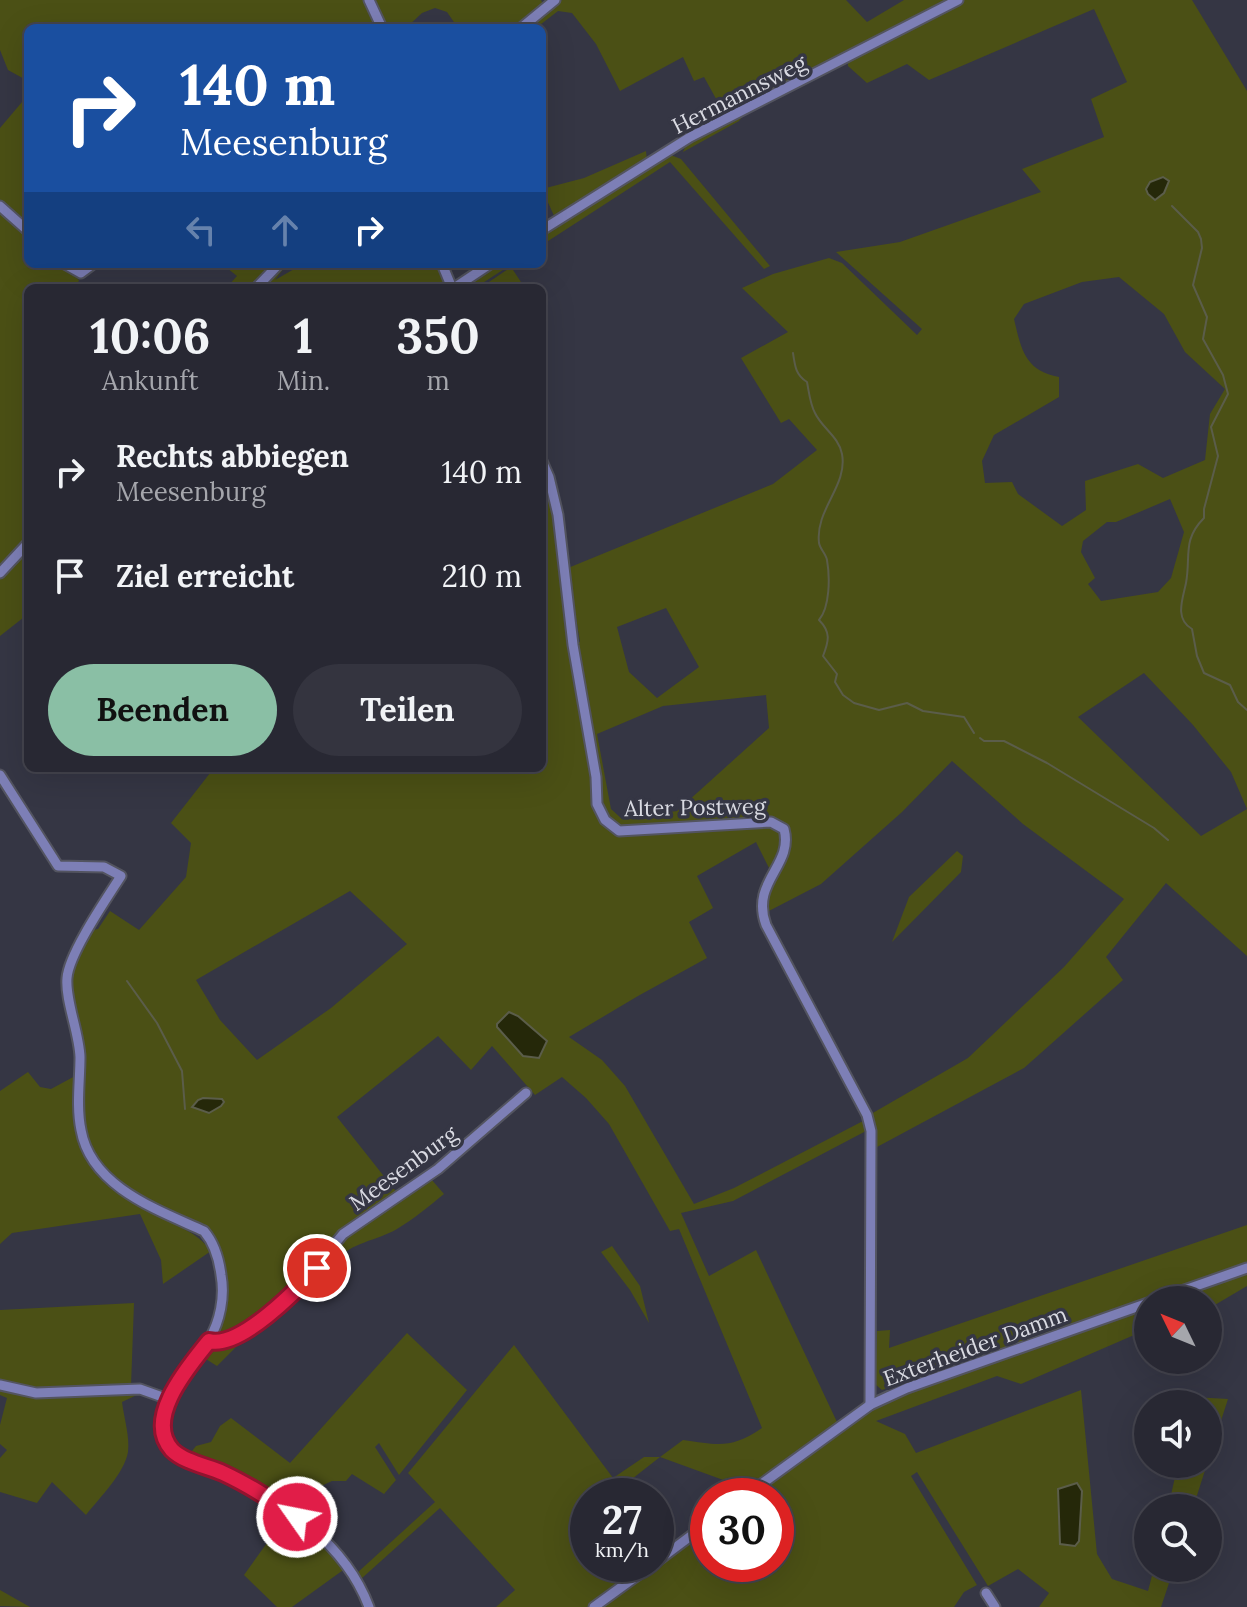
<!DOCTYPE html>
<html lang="de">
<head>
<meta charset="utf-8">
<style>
  body { margin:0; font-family:Lora,serif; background:#34343f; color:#f1f3f6; height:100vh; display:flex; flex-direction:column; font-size:30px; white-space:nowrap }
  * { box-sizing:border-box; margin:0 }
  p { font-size:26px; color:#a5a6ac }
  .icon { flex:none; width:44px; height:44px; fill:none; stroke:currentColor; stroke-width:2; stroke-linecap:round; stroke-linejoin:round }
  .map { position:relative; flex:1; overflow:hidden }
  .panel { position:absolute; left:24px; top:284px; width:522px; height:488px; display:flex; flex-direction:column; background:#282833; border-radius:12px; box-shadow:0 8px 32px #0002,0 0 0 2px #44444e }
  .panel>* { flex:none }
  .hud { position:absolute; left:24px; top:24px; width:522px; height:244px; border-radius:12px; box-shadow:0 8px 32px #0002,0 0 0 2px #44444e; background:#1a4fa0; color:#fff; overflow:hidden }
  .needle { width:52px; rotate:313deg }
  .buttons { position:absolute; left:1134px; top:1286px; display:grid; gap:16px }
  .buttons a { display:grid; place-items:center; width:88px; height:88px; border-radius:50%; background:#282833; box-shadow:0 8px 32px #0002,0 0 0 2px #44444e; font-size:40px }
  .speed { position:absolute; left:570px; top:1478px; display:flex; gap:16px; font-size:40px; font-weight:700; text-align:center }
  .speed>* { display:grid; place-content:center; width:104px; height:104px; border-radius:50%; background:#282833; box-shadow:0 8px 32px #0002,0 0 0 2px #44444e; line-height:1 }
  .speed small { font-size:20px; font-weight:400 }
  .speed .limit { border:12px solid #d22; background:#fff; color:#111 }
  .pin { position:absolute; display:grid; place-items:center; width:68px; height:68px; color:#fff; margin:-34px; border:4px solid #fff; border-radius:50%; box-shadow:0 2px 8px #0007 }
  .me { position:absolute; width:88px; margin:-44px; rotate:303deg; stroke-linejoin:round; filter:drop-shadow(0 0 6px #0008) }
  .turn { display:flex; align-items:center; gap:28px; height:168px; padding:0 24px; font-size:36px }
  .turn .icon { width:104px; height:104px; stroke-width:2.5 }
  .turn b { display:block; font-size:56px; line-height:68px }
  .lanes { display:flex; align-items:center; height:76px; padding:0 24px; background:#0003; justify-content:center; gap:40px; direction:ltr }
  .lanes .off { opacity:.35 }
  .eta { display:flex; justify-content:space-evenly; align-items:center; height:136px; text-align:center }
  .eta b { font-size:48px; font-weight:700; line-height:56px }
  .primary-button { display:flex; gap:16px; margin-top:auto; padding:16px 24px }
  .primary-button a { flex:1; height:92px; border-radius:48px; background:#8abfa5; color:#111; font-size:32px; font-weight:700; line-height:92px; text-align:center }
  .primary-button a+a { background:#34343f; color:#f1f3f6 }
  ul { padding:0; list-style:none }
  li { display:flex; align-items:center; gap:24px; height:104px; padding:0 24px }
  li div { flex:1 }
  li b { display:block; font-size:30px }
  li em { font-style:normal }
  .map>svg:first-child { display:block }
  .green { fill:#4b5015; fill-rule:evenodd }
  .water { fill:#252809; stroke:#5b5d4a; stroke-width:2 }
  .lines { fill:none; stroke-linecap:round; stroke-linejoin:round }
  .stream { stroke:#5b5d4a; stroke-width:2 }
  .minor-casing { stroke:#535460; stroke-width:13 }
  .minor { stroke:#7d7fb6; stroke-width:9 }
  .route-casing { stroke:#92132f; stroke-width:20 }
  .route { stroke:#e11d48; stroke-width:14 }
  .labels { text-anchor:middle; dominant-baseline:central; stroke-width:7; stroke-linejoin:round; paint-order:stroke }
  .street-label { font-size:22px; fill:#d9dae2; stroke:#353644 }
</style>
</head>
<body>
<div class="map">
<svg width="1247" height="1607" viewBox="0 0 1247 1607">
  <rect width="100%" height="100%" fill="#353644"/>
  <g class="green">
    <polygon points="0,0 363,0 377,28 28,28 28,81 8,70 0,50"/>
    <polygon points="374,0 541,0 543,4 517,28 458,28 447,12 435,8 422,13 406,28 386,28"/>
    <path d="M562 0H846L867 22 904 0H1192L1247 91V956L1166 883 1106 957 1123 980 1024 1068 877 1147 871 1114 968 1058 1064 967 1124 899 1023 824 952 761 902 812 821 884 765 913 757 900 761 884 769 868 756 842 697 876 713 908 689 922 707 958 638 996 569 1037 602 1060 625 1086 694 1204 734 1188 863 1121 866 1131 733 1201 681 1213 709 1276 756 1250 837 1422 748 1489 660 1457 623 1486 630 1496H588V1564H647L587 1607H496L515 1590 440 1508 361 1579 357 1573 435 1502 408 1473 514 1345 613 1478 644 1457H660L683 1440C719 1445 731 1449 762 1428L679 1229 670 1231 609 1124 586 1098 562 1077 535 1095 492 1046 471 1070 438 1036 337 1117 398 1194 341 1232 284 1298 259 1318 218 1339 216 1334 226 1293 202 1226C157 1205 93 1185 84 1128 81 1103 86 1078 84 1054 82 1029 71 1005 71 981 71 964 84 944 92 930L98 929 110 911 139 930 186 877 191 843 171 823 214 768H542V472L555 522 567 639 580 642 568 568 773 484 817 450 789 419 781 423 741 358 788 332 742 288 773 274 829 258 842 263 917 335 922 329 836 252 900 242 1041 192 1022 169 1104 137 1091 99 1127 82 1094 9 929 80 907 64 867 83 848 66V61L887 39 881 34 725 115 704 77 694 81 683 57 620 91 596 44 572 13 558 11 536 28H527ZM1119 277 1164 314 1185 352 1225 389 1210 414 1205 460 1163 478 1138 464 1085 481 1086 510 1062 526 1018 494 1012 482 985 483 982 461 994 435 1059 397V377C1025 371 1021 349 1014 319L1024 304 1082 282ZM1170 499 1184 532 1171 578 1158 592 1101 601 1088 584 1095 578 1081 552 1083 541 1107 522H1116ZM666 608 699 667 657 698 629 672 617 627ZM1144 673 1193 725 1231 772 1247 809 1201 836 1078 717ZM766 695 769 728 677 811 622 819 611 809 597 734 663 706ZM350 891 407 944 331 1008 257 1060 220 1020 196 980Z"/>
    <polygon points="28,95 28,228 0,203 0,128"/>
    <polygon points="746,112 739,121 683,152 687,142"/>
    <polygon points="646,151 647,161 555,218 542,189 584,178"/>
    <polygon points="668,154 681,159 770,266 764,269 670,162 542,245 542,234"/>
    <polygon points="0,210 28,235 28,264 61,264 79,280 76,288 28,288 28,539 0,569"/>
    <polygon points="222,264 272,264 273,265 253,288 226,288 237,276"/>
    <polygon points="283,264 287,264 275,280 303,264 440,264 445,288 261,288"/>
    <polygon points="496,264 512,264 475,288 460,288"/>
    <polygon points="511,267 525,288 480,288"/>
    <polygon points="28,548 28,614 0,636 0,578"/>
    <polygon points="957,851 963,856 961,872 892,942 909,897"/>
    <path d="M28 1072 40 1087 51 1089 77 1075C76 1093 74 1113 77 1131 85 1173 125 1200 160 1217 180 1228 197 1232 211 1251L163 1284 161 1260 140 1214 12 1233 0 1244V1249V1091Z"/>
    <path d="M431 1179 444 1194C429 1206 414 1219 397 1229 376 1241 352 1242 335 1261L327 1256 341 1238Z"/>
    <polygon points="1247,1225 1247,1262 882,1390 875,1384 877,1331 890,1330 889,1348"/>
    <polygon points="612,1246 640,1286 649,1323 630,1290 601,1252"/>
    <polygon points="1247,1273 1247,1286 1208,1309 1208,1300 1169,1300"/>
    <path d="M134 1303 131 1386 141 1393 122 1402C124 1418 130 1437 128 1452 124 1474 100 1497 86 1515L52 1482 37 1503 0 1492V1458L7 1450 0 1444V1425L7 1398 0 1395V1310Z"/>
    <path d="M1148 1307V1329L1021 1384 997 1376 876 1421 905 1434 916 1453 1081 1390 1097 1554 1112 1579 1148 1591 1154 1568H1174L1161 1607H1039L1049 1593 1018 1569 988 1586 917 1472 911 1476 977 1585 964 1592 954 1607H601L708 1529V1564H776V1496H752C803 1458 852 1417 910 1391Z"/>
    <polygon points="256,1327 217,1366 201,1356 210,1344"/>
    <polygon points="407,1333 467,1390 399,1475 379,1443 375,1447 396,1480 384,1494 352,1474 346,1481 332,1481 317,1488 301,1479 283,1502 209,1463 188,1456 196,1446 211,1442 220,1426 231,1418 290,1463"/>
    <polygon points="1193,1397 1228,1399 1208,1461 1208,1404 1191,1404"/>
    <polygon points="1178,1464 1207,1464 1193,1508 1168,1508"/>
    <polygon points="287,1515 313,1532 346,1568 292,1607 277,1607 244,1575"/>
    <polygon points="0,1590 30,1607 0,1606"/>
  </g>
  <g class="water">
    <polygon points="1163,177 1169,181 1164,193 1155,200 1148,194 1146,189 1150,182"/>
    <polygon points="509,1012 518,1016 547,1041 539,1058 523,1056 497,1027 497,1024"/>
    <polygon points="203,1098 222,1099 224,1102 221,1106 209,1113 192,1107 198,1100"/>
    <polygon points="1077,1483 1082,1491 1079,1541 1075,1546 1060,1544 1058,1489"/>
  </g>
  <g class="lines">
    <g class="stream">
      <path d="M1172 206 1198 232 1201 239 1202 248 1193 285 1207 317 1203 339 1223 375 1228 394 1211 427 1218 456 1204 509V518C1182 540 1191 556 1186 583 1183 598 1174 619 1192 629L1197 656 1204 673 1230 685 1238 702 1247 710"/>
      <polyline points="464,269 471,268 475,264"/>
      <path d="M793 353C795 367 796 375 807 382 809 392 810 404 815 413 822 428 839 437 842 454 848 486 815 509 819 543 820 549 826 554 827 560 830 577 830 607 819 620 831 632 829 641 823 656L837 674 835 682 843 695 854 703 879 710 907 703 923 711 964 717 974 733"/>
      <polyline points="980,738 984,741 1004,741 1047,763 1154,828 1168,840"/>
      <polyline points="127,981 157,1023 182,1071 185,1109"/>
    </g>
    <g class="minor-casing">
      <g id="minor">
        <polyline points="369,0 382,28"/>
        <polyline points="521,28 555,0"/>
        <polyline points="0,206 28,231"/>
        <polyline points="542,230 690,137 958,0"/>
        <polyline points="65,264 81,273 93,264"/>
        <polyline points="442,264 452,288"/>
        <polyline points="256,288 279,264"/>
        <polyline points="454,288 490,264"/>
        <path d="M542 461 549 477 558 515 573 645 596 777 597 804 605 820 619 831 771 822 784 829C794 866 750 881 766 925L867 1115 871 1131 870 1405"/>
        <polyline points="0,573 28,543"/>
        <path d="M0 775 58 866 104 867 121 876C107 898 69 953 67 978 65 1000 79 1032 80 1057 80 1081 76 1106 81 1130 91 1187 158 1210 204 1231 215 1244 219 1259 221 1275 225 1297 220 1321 209 1340 192 1369 149 1404 167 1442 176 1462 207 1465 225 1474 285 1503 345 1543 369 1607"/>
        <polyline points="1156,1300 1247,1268"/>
        <polyline points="209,1341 219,1342 228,1339 262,1320 291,1297 343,1234 438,1169 526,1093"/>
        <polyline points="0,1385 36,1393 140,1389 168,1399"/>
        <polyline points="745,1496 870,1405 907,1388 1148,1303"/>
        <polyline points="656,1562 708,1523"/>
        <polyline points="986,1593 995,1607"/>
        <polyline points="594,1607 653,1564"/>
      </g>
    </g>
    <use href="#minor" class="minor"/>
  </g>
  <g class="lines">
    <g class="route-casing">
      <path id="route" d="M297 1517C273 1501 249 1485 223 1473 207 1466 184 1462 172 1450 143 1418 190 1365 209 1341 240 1349 297 1290 317 1268"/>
    </g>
    <use href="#route" class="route"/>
  </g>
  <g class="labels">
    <g class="street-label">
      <text transform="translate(739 94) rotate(-27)">Hermannsweg</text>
      <text transform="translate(695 807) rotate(-1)">Alter Postweg</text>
      <text transform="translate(403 1168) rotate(-36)">Meesenburg</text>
      <text transform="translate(975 1346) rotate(-20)">Exterheider Damm</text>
    </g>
  </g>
</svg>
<div class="buttons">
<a><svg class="needle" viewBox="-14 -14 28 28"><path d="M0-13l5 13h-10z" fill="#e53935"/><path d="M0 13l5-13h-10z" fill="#a5a6ac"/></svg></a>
<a><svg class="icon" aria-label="sound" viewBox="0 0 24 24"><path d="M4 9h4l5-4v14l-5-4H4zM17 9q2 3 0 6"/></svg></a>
<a><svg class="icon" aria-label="search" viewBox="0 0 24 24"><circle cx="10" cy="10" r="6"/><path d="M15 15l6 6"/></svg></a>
</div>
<div class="speed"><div>27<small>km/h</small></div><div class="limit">30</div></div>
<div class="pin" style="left:317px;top:1268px;background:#d93025"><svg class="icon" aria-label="arrive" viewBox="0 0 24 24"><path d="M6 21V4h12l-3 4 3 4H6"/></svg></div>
<svg class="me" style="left:297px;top:1517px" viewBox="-20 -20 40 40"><circle r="17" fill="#e11d48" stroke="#fff" stroke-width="3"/><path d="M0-11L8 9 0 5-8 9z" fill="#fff"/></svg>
<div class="hud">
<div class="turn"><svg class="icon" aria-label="right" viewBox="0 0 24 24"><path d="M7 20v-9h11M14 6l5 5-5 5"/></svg><div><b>140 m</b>Meesenburg</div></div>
<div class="lanes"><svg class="icon off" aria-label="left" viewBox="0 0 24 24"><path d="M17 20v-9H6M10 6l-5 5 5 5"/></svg><svg class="icon off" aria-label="ahead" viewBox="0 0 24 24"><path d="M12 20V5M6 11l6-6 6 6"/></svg><svg class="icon" aria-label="right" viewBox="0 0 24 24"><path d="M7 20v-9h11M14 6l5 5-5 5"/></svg></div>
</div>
<section class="panel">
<div class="eta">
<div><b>10:06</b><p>Ankunft</p></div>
<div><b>1</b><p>Min.</p></div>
<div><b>350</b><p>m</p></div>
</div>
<ul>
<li><svg class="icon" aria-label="right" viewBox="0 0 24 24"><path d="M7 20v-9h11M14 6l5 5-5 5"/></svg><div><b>Rechts abbiegen</b><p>Meesenburg</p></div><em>140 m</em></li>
<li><svg class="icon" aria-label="arrive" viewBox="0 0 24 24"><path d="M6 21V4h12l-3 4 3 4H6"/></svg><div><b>Ziel erreicht</b></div><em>210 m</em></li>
</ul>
<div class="primary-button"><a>Beenden</a><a>Teilen</a></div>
</section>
</div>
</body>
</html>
